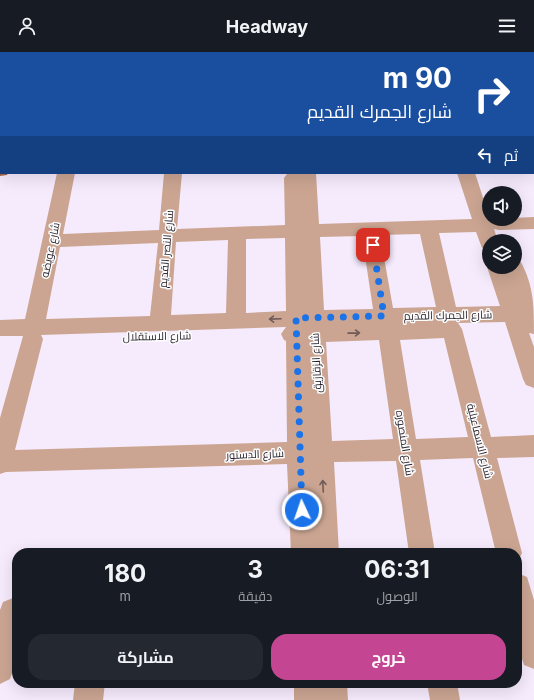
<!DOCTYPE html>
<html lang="ar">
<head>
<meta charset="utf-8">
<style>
  body { margin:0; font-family:Inter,Cairo,sans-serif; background:#242831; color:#f1f3f6; direction:rtl; height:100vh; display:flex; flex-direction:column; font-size:15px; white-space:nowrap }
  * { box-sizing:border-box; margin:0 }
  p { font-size:13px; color:#9ea1a6 }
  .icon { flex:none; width:22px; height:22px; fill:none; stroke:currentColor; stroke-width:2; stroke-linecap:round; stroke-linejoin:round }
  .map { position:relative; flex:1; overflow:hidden; direction:ltr }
  .sheet { position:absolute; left:12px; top:496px; width:510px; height:140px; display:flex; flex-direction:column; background:#171b24; border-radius:16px; box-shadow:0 4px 16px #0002; direction:rtl }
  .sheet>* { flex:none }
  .top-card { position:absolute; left:0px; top:0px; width:534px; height:122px; box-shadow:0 4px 16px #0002; direction:rtl; background:#1a4fa0; color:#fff; overflow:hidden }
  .tools { position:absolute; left:482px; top:134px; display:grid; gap:8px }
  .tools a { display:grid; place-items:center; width:40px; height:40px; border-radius:50%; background:#171b24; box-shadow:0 4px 16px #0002; font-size:20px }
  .pin { position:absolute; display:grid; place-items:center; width:34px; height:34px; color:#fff; margin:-17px; border-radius:8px; box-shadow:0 2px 6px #0006 }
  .me { position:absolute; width:44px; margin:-22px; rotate:357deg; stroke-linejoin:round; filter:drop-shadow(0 0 3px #0008) }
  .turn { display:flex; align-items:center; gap:14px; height:84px; padding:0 16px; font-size:18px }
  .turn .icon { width:52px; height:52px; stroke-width:2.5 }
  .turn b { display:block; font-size:28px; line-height:34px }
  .then { display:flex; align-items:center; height:38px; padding:0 16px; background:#0003; gap:8px; font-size:15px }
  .eta { display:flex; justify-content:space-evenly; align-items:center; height:68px; text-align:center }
  .eta b { font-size:24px; font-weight:700; line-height:28px }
  .primary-button { display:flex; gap:8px; margin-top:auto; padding:8px 16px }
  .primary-button a { flex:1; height:46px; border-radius:16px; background:#c44692; color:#fff; font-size:16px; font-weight:700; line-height:46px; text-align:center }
  .primary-button a+a { background:#242831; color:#f1f3f6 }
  header { display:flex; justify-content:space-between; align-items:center; height:52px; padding:0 16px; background:#171b24; font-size:18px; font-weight:700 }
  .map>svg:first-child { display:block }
  .water { fill:#69e9fd }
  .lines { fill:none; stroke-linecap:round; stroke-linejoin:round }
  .minor { fill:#cba592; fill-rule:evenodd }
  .major { fill:#a76542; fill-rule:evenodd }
  .oneway { stroke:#6f5a58 }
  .route { stroke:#1a73e8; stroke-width:7; stroke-dasharray:0 12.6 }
  .labels { text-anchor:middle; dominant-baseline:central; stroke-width:3; stroke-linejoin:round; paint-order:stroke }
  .street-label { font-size:11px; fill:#241d28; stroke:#fdfdfd }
</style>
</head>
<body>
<header><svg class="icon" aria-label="menu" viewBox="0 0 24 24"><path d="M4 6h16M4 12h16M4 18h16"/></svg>Headway<svg class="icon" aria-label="person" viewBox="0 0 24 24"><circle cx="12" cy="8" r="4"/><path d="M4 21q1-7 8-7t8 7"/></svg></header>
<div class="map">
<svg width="534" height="648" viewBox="0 0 534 648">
  <rect width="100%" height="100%" fill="#f6ebfd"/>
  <polygon class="water" points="0,0 534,0 534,17 533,1 1,1 0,28"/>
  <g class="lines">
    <g class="minor">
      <path d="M57 121H75L63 182 159 178 164 121H182L177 177 285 173 284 126 287 122 291 121H316L319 172 472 167 457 121H475L491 170 494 167 534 165V177L499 178 494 177 498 189H489V198L482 196 476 180 439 181 456 255 500 254 487 215 489 212V215H515V208L521 210C534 235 534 255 534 282L529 281 534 295V336L526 333 523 327 505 270 458 271 462 277 491 385 534 383V405L497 406 522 501 518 510 517 511V501H496L473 406 420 408 435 501H409L396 409 334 410 339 501H291L287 412 6 420 0 422V366L23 284H0V268L25 267ZM420 182 436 255 393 256 380 183ZM362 184 373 257 324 258 320 185ZM285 186 286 259 246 261V187ZM228 188 226 261 171 263 176 190ZM158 191 150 264 46 267 60 195ZM286 275 281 282 284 288 286 289 287 390 15 398 43 287 41 283ZM444 286 468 385 416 387 400 288ZM379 288 393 387 332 389 326 290Z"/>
      <polygon points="517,521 527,525 534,548 534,617 524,613 517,592"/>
      <polygon points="13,546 17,548 17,606 10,627 0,632 0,558 3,550"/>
      <polygon points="75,631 105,631 103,648 73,648"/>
      <polygon points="294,631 347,631 348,648 294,648"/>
      <polygon points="427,631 457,631 460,648 430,648"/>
    </g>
    <g class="major">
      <polygon points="533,80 534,80 533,91"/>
      <polygon points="0,114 1,121 8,121 7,123 0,124"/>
    </g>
  </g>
  <defs><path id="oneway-shaft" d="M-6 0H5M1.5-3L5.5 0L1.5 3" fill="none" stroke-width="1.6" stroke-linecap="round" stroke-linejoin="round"/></defs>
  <g class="oneway">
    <use href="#oneway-shaft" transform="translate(275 267) rotate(178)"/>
    <use href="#oneway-shaft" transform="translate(354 281) rotate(-1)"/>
    <use href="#oneway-shaft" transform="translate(323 434) rotate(-93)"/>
  </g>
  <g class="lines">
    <polyline class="route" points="302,458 296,266 384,264 373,193"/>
  </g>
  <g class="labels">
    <g class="street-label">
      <text transform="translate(166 197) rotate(-85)">شارع النصر القديم</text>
      <text transform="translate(50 198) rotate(-78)">شارع عويضه</text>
      <text transform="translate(448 263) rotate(-1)">شارع الجمرك القديم</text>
      <text transform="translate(157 284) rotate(-1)">شارع الاستقلال</text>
      <text transform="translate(316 311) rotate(-93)">شارع الزقازيق</text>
      <text transform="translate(480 389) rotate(76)">شارع الاسماعيلية</text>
      <text transform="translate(405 391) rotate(81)">شارع المنصوره</text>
      <text transform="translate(255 402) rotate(-2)">شارع الدستور</text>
    </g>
  </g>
</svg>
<div class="tools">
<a><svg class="icon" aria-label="sound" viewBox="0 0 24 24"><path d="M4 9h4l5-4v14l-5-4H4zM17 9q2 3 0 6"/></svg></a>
<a><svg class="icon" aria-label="layers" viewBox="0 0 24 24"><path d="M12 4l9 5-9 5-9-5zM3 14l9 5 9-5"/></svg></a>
</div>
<div class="pin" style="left:373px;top:193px;background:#d93025"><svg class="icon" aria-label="arrive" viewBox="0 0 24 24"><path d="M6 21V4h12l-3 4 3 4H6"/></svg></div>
<svg class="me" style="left:302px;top:458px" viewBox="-20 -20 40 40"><circle r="17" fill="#1a73e8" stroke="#fff" stroke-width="3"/><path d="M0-11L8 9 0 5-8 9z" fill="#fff"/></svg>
<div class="top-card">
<div class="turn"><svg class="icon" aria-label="right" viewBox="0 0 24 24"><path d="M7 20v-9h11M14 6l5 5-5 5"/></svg><div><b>90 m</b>شارع الجمرك القديم</div></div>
<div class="then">ثم<svg class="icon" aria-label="left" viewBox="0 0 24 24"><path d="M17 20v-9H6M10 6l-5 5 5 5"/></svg></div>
</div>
<section class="sheet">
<div class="eta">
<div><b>06:31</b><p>الوصول</p></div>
<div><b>3</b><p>دقيقة</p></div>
<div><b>180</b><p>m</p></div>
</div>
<div class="primary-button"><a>خروج</a><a>مشاركة</a></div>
</section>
</div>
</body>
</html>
